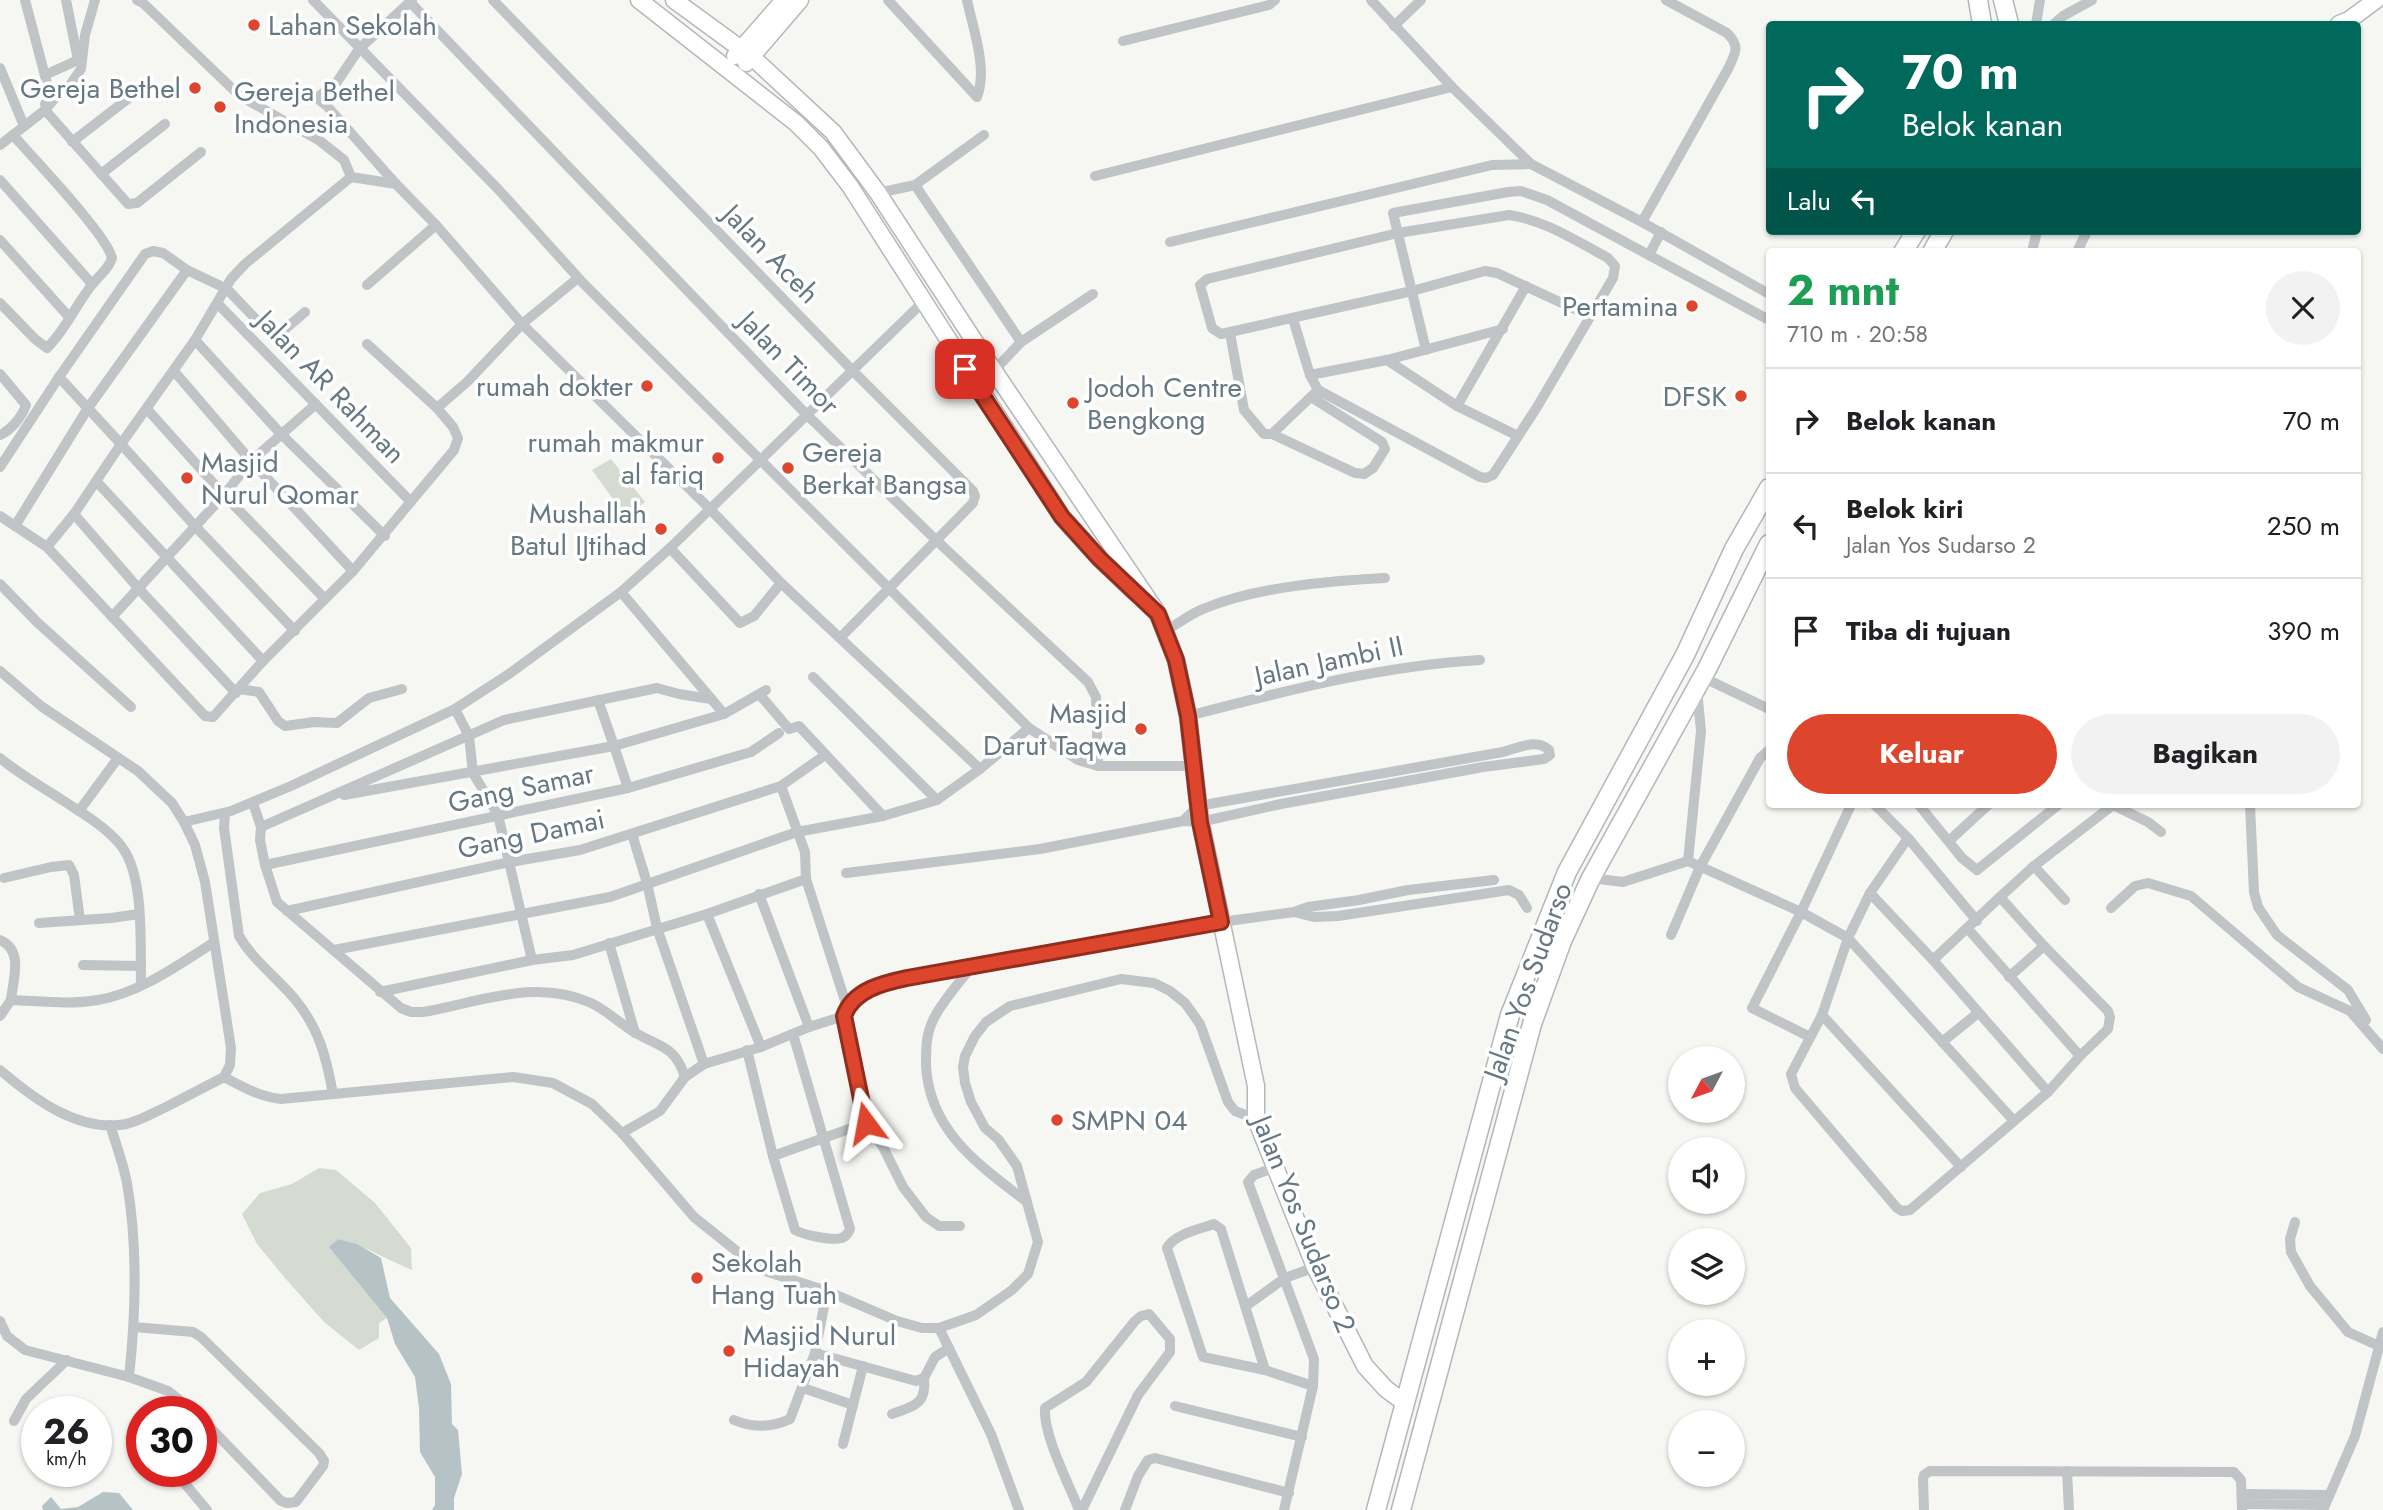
<!DOCTYPE html>
<html lang="id">
<head>
<meta charset="utf-8">
<style>
  body { margin:0; font-family:Jost,sans-serif; background:#f2f2f2; color:#202124; height:100vh; display:flex; flex-direction:column; font-size:26px; white-space:nowrap }
  * { box-sizing:border-box; margin:0 }
  p { font-size:23px; color:#757577 }
  .icon { flex:none; width:38px; height:38px; fill:none; stroke:currentColor; stroke-width:2; stroke-linecap:round; stroke-linejoin:round }
  .map { position:relative; flex:1; overflow:hidden }
  .drawer { position:absolute; left:1766px; top:248px; width:595px; height:560px; display:flex; flex-direction:column; background:#fff; border-radius:7px; box-shadow:0 2px 5px #0004 }
  .drawer>* { flex:none }
  .guide { position:absolute; left:1766px; top:21px; width:595px; height:214px; border-radius:7px; box-shadow:0 2px 5px #0004; background:#00695c; color:#fff; overflow:hidden }
  .needle { width:46px; rotate:229deg }
  .controls { position:absolute; left:1668px; top:1046px; display:grid; gap:14px }
  .controls a { display:grid; place-items:center; width:77px; height:77px; border-radius:50%; background:#fff; box-shadow:0 2px 5px #0004; font-size:35px }
  .speed { position:absolute; left:21px; top:1396px; display:flex; gap:14px; font-size:35px; font-weight:700; text-align:center }
  .speed>* { display:grid; place-content:center; width:91px; height:91px; border-radius:50%; background:#fff; box-shadow:0 2px 5px #0004; line-height:1 }
  .speed small { font-size:18px; font-weight:400 }
  .speed .limit { border:10px solid #d22; background:#fff; color:#111 }
  .pin { position:absolute; display:grid; place-items:center; width:60px; height:60px; color:#fff; margin:-30px; border-radius:14px; box-shadow:0 4px 10px #0006 }
  .me { position:absolute; width:77px; margin:-38px; rotate:347deg; stroke-linejoin:round; filter:drop-shadow(0 0 5px #0008) }
  .turn { display:flex; align-items:center; gap:24px; height:147px; padding:0 21px; font-size:32px }
  .turn .icon { width:91px; height:91px; stroke-width:2.5 }
  .turn b { display:block; font-size:49px; line-height:60px }
  .then { display:flex; align-items:center; height:66px; padding:0 21px; background:#0003; gap:14px; font-size:26px }
  .round { display:grid; place-items:center; flex:none; width:74px; height:74px; border-radius:37px; background:#f2f2f2 }
  .summary { display:flex; align-items:center; justify-content:space-between; height:119px; padding:0 21px }
  h1 { font-size:42px; font-weight:700; line-height:52px; color:#1e9e55 }
  .button { display:flex; gap:14px; margin-top:auto; padding:14px 21px }
  .button a { flex:1; height:80px; border-radius:42px; background:#dd452c; color:#fff; font-size:28px; font-weight:700; line-height:80px; text-align:center }
  .button a+a { background:#f2f2f2; color:#202124 }
  ul { padding:0; list-style:none }
  li { display:flex; align-items:center; gap:21px; height:105px; padding:0 21px; border-top:2px solid #e0e0e0 }
  li div { flex:1 }
  li b { display:block; font-size:26px }
  li em { font-style:normal }
  .map>svg:first-child { display:block }
  .green { fill:#d6dbd2 }
  .water { fill:#b5c3c6 }
  .lines { fill:none; stroke-linecap:round; stroke-linejoin:round }
  .secondary-casing { stroke:#b2b8bc; stroke-width:19 }
  .primary-casing { stroke:#b1b7ba; stroke-width:21 }
  .minor { stroke:#c0c4c7; stroke-width:10 }
  .secondary { stroke:#fff; stroke-width:16 }
  .primary { stroke:#fff; stroke-width:18 }
  .route-casing { stroke:#902d1d; stroke-width:18 }
  .route { stroke:#dd452c; stroke-width:12 }
  .poi-dot { fill:#dd452c; stroke:#fff; stroke-width:2.5 }
  .labels { text-anchor:middle; dominant-baseline:central; stroke-width:7; stroke-linejoin:round; paint-order:stroke }
  .poi-label { font-size:28px; fill:#667983; stroke:#fff; text-anchor:start }
  .street-label { font-size:28px; fill:#667983; stroke:#fff }
</style>
</head>
<body>
<div class="map">
<svg width="2383" height="1510" viewBox="0 0 2383 1510">
  <rect width="100%" height="100%" fill="#f6f6f3"/>
  <g class="green">
    <polygon points="611,459 645,502 626,517 592,470"/>
    <path d="M319 1168 336 1170 375 1203 411 1248 412 1270C387 1260 364 1245 338 1239L330 1247 387 1318 379 1323V1338L359 1350 324 1322 285 1278 257 1244 242 1214 260 1193 292 1184Z"/>
  </g>
  <g class="water">
    <polygon points="338,1239 357,1244 381,1258 390,1298 439,1354 451,1384 452,1424 458,1430 462,1474 454,1498 454,1510 432,1510 435,1505 435,1477 420,1452 419,1408 415,1377 395,1344 387,1318 329,1247"/>
    <polygon points="103,1492 119,1493 133,1510 43,1510 42,1506 51,1497 61,1509 78,1507"/>
  </g>
  <g class="lines">
    <g class="secondary-casing">
      <g id="secondary">
        <polyline points="639,0 796,123 821,148 850,186 1062,517 1099,558 1136,593"/>
        <polyline points="674,0 752,57 833,132 878,193 986,359 1158,614 1176,660 1188,716 1200,820 1256,1086 1256,1119 1315,1267 1365,1366 1386,1389 1405,1403"/>
        <polyline points="2339,24 2349,20 2376,0"/>
        <polyline points="735,56 784,0"/>
        <polyline points="746,63 800,0"/>
      </g>
    </g>
    <g class="primary-casing">
      <g id="primary">
        <polyline points="1978,0 1982,24"/>
        <polyline points="2003,0 2009,24"/>
        <polyline points="1903,252 1916,231"/>
        <polyline points="1932,252 1944,231"/>
        <polyline points="1376,1510 1510,1015 1567,872 1685,655 1734,549 1769,488"/>
        <polyline points="1401,1510 1532,1024 1562,941 1591,878 1707,669 1769,544"/>
      </g>
    </g>
    <g class="minor">
      <polyline points="25,0 49,91 48,101 45,104"/>
      <polyline points="137,0 143,3 240,96 320,141 344,160 351,177 396,184"/>
      <polyline points="313,0 498,189 583,283 1029,728 1078,760 1098,766 1193,766"/>
      <polyline points="412,0 359,49 337,82 317,98 327,106 396,184 436,225 522,324 709,508 781,583 980,769 1029,728"/>
      <polyline points="493,0 853,371 973,491 975,496 973,503 840,638"/>
      <path d="M888 0 977 97C988 68 973 29 967 0"/>
      <polyline points="1371,0 1452,87 1531,164 1642,222 1769,294"/>
      <polyline points="410,2 806,414 936,540 1088,682 1096,697 1098,766"/>
      <polyline points="2036,24 2040,0"/>
      <polyline points="2054,24 2063,16 2092,0"/>
      <polyline points="1394,26 1421,0"/>
      <polyline points="1123,41 1269,5 1275,0"/>
      <polyline points="0,68 22,121"/>
      <polyline points="45,75 78,60 66,0"/>
      <polyline points="45,110 128,204 137,203 201,152"/>
      <polyline points="72,142 134,94"/>
      <polyline points="0,145 45,110 55,98 68,88 81,69 85,35 95,0"/>
      <polyline points="101,174 165,124"/>
      <polyline points="1095,176 1452,87"/>
      <polyline points="0,180 92,284"/>
      <polyline points="915,185 1021,342"/>
      <polyline points="878,193 915,185 984,135"/>
      <path d="M1642 222 1728 69C1735 53 1741 47 1727 33L1666 0"/>
      <polyline points="0,240 69,317"/>
      <polyline points="1170,242 1492,165 1531,164"/>
      <polyline points="2032,252 2037,231"/>
      <polyline points="2077,252 2087,231"/>
      <polyline points="1649,255 1661,232"/>
      <polyline points="367,285 436,225"/>
      <path d="M0 303 35 339 47 348C67 329 77 301 96 280 102 273 109 268 112 258 107 235 33 158 13 135"/>
      <polyline points="218,304 411,502"/>
      <path d="M1293 319 1310 375 1318 390 1480 477 1486 478 1493 475 1537 407 1613 278 1615 266 1608 258C1576 241 1545 220 1509 215L1398 233 1207 279 1200 285 1212 328 1221 334 1412 291 1485 271 1497 273 1590 316"/>
      <polyline points="1230,333 1244,410 1264,434 1272,434 1316,392"/>
      <polyline points="195,340 281,434 385,536"/>
      <polyline points="367,344 437,408"/>
      <polyline points="1426,350 1393,213 1508,192 1521,191 1547,200 1769,320"/>
      <polyline points="1387,360 1457,406 1518,436"/>
      <polyline points="174,371 251,461 353,571"/>
      <polyline points="994,371 1021,342 1093,294"/>
      <path d="M0 374 26 405C22 417 11 430 0 435"/>
      <polyline points="1310,375 1387,360 1503,329"/>
      <polyline points="59,377 121,444 195,340 231,279 245,264 351,177"/>
      <polyline points="1457,406 1526,286"/>
      <polyline points="147,409 224,495 325,599"/>
      <polyline points="1272,434 1355,473 1364,474 1373,468 1385,449 1382,442 1311,397"/>
      <polyline points="0,467 59,377 145,254 153,251 163,253 187,270 227,289 269,333 277,336 305,312"/>
      <polyline points="97,482 263,661"/>
      <polyline points="74,514 139,589 236,693"/>
      <polyline points="0,516 47,547 205,716 213,717 263,661 353,571 454,450 458,438 453,427 437,408 467,382 522,324 578,278"/>
      <polyline points="15,526 88,408 187,270"/>
      <polyline points="47,547 74,514 121,444 194,525 295,631"/>
      <polyline points="670,548 740,623 754,616 781,583"/>
      <polyline points="0,584 38,623 131,707"/>
      <polyline points="621,592 724,714"/>
      <polyline points="112,617 224,495 251,461 316,404"/>
      <path d="M1165 631C1178 624 1190 614 1203 609 1255 587 1329 581 1385 578"/>
      <polyline points="0,671 41,706 138,771 172,803 184,822 195,845 205,882 231,1048 230,1065 224,1077"/>
      <polyline points="813,677 937,800"/>
      <polyline points="1702,677 1769,709"/>
      <polyline points="239,689 259,692 278,721 285,726 314,722 337,723 369,698 402,689"/>
      <polyline points="760,695 789,729 799,726 883,816"/>
      <polyline points="455,709 469,736 473,773 498,815 532,960"/>
      <path d="M1188 716C1284 691 1380 666 1480 660"/>
      <path d="M0 758C23 777 51 792 76 809 92 819 111 832 122 847 145 878 140 947 141 985"/>
      <polyline points="628,788 614,746 724,714 766,690"/>
      <polyline points="344,795 614,746 598,700"/>
      <path d="M253 803 261 827 260 840 265 865 277 902 401 1008 411 1012H423C480 1002 535 978 591 1003 608 1011 620 1024 636 1033 661 1048 675 1046 685 1077"/>
      <polyline points="1875,805 1908,838"/>
      <polyline points="1919,805 1962,858 1977,870 2058,805"/>
      <polyline points="2250,805 2254,892 2258,907 2277,935 2348,990 2366,1020"/>
      <polyline points="79,811 118,758"/>
      <path d="M225 813 224 828 239 936C253 960 276 977 294 998 319 1028 326 1056 333 1094"/>
      <polyline points="184,822 231,811 291,786 455,709 509,674 621,592 670,548 923,302"/>
      <polyline points="261,827 504,720 657,688 679,694 711,699"/>
      <polyline points="632,834 647,883 657,928 704,1064"/>
      <polyline points="1950,840 1988,805"/>
      <polyline points="1688,861 1701,731 1697,690"/>
      <polyline points="265,865 628,788 751,752 779,733"/>
      <polyline points="2034,866 2065,900"/>
      <path d="M846 873 1040 849 1183 821 1200 822 1281 804 1483 767 1544 759 1550 755 1549 750C1536 738 1519 748 1503 752L1198 806 1183 821"/>
      <polyline points="4,878 51,867 69,865 74,875 80,920"/>
      <polyline points="1591,878 1623,882 1688,861 1801,912 1848,938 2014,1121"/>
      <polyline points="806,879 847,1007"/>
      <polyline points="1870,893 1933,960 2048,1092"/>
      <polyline points="759,894 809,1027"/>
      <polyline points="2000,897 2034,866 2113,805 2148,822 2161,832"/>
      <polyline points="2111,908 2135,886 2148,883 2191,896 2298,987 2350,1011 2383,1049"/>
      <polyline points="287,911 510,862 580,850 781,786 825,755"/>
      <polyline points="1294,912 1314,917 1338,916 1509,890 1519,895 1527,908"/>
      <polyline points="707,914 761,1047"/>
      <polyline points="39,923 111,918 139,914"/>
      <polyline points="1968,929 2080,1056"/>
      <polyline points="1671,935 1700,867 1760,758 1769,750"/>
      <path d="M0 940C24 950 13 979 11 1000"/>
      <polyline points="609,943 635,1033"/>
      <polyline points="334,950 610,897 797,832 883,816 937,800 980,769"/>
      <polyline points="1933,960 2000,897 2044,946 2108,1011 2110,1017 2108,1029 2080,1056 2048,1092 1910,1210 1902,1211 1897,1208 1795,1088 1791,1074 1822,1015 1848,938 1870,893 1908,838 1977,921"/>
      <polyline points="83,965 141,966"/>
      <polyline points="2009,977 2044,946"/>
      <polyline points="380,992 532,960 573,955 707,914 806,879 805,852 781,786"/>
      <polyline points="1822,1015 1961,1167"/>
      <path d="M0 1016 11 1000C39 1001 69 1005 98 1000 140 993 178 965 213 943"/>
      <polyline points="844,1016 866,1123 883,1147 903,1187 926,1217 939,1226 960,1226"/>
      <polyline points="1810,1037 1752,1008 1801,912 1851,805"/>
      <polyline points="1942,1042 1978,1013"/>
      <path d="M747 1050 773 1156 795 1230C804 1235 832 1241 842 1238 847 1236 848 1233 850 1229L793 1034"/>
      <path d="M0 1070C34 1099 79 1133 126 1124 140 1121 153 1113 166 1107 185 1097 205 1087 224 1077 243 1087 260 1097 281 1099L513 1077 553 1083 592 1104 622 1133 694 1217 749 1261 768 1272 827 1291 897 1321 922 1328H939L976 1315 1012 1290 1028 1274 1038 1242 1017 1166 998 1139 985 1128 971 1102 965 1083 963 1067 965 1056 975 1036 986 1022 1010 1006 1121 979 1154 983 1170 991 1185 1003 1200 1024 1228 1102 1235 1111 1256 1119"/>
      <path d="M110 1125C116 1144 123 1163 127 1183 138 1247 136 1313 129 1377L168 1391 195 1412"/>
      <path d="M622 1133 660 1111 685 1077 704 1064 761 1047 809 1027 844 1016C857 976 937 972 972 966"/>
      <polyline points="773,1156 866,1123"/>
      <polyline points="1276,1167 1254,1175 1248,1182 1314,1359 1313,1386 1284,1510"/>
      <path d="M1027 1202C979 1165 929 1131 926 1065 926 1047 926 1034 934 1018 944 999 960 982 972 966L1221 922 1294 912 1308 907 1359 900 1408 890 1494 880"/>
      <polyline points="2295,1222 2290,1239 2291,1252 2310,1286 2348,1332 2379,1346"/>
      <polyline points="1246,1306 1285,1278 1315,1267"/>
      <polyline points="0,1321 7,1336 25,1350 129,1377"/>
      <polyline points="134,1327 193,1332 201,1337 319,1453 324,1461 323,1466 296,1502 287,1503 281,1501 201,1418"/>
      <polyline points="939,1328 991,1434 1019,1510"/>
      <polyline points="815,1353 916,1381 924,1378 935,1357 949,1348"/>
      <path d="M1265 1370 1221 1229 1214 1224C1200 1229 1174 1234 1167 1248L1203 1357 1265 1370 1313 1386"/>
      <polyline points="803,1388 853,1405"/>
      <polyline points="1175,1406 1302,1437"/>
      <path d="M892 1414C914 1406 927 1404 924 1378"/>
      <path d="M734 1420C753 1428 771 1428 790 1419L815 1353 827 1291"/>
      <polyline points="14,1421 26,1399 67,1360"/>
      <polyline points="843,1444 863,1366"/>
      <polyline points="2067,1471 2069,1510"/>
      <polyline points="175,1472 207,1510"/>
      <polyline points="2242,1494 2328,1495"/>
      <polyline points="2242,1504 2323,1505"/>
      <path d="M1079 1510C1069 1484 1043 1435 1045 1408L1086 1382 1135 1321 1141 1316 1149 1314 1170 1339V1352L1138 1395 1082 1510"/>
      <polyline points="1125,1510 1138,1476 1148,1460 1155,1458 1289,1493"/>
      <polyline points="1924,1510 1923,1479 1924,1475 1930,1471 2234,1472 2241,1480 2242,1510"/>
      <polyline points="2323,1510 2355,1436 2383,1332"/>
    </g>
    <use href="#secondary" class="secondary"/>
    <use href="#primary" class="primary"/>
  </g>
  <g class="lines">
    <g class="route-casing">
      <path id="route" d="M866 1123 844 1016C853 990 883 983 907 978L1221 922 1200 822 1188 716 1176 660 1158 614 1099 558 1062 517 965 369"/>
    </g>
    <use href="#route" class="route"/>
  </g>
  <g class="poi-dot">
    <circle cx="254" cy="25" r="7"/>
    <circle cx="195" cy="88" r="7"/>
    <circle cx="220" cy="107" r="7"/>
    <circle cx="1692" cy="306" r="7"/>
    <circle cx="647" cy="386" r="7"/>
    <circle cx="1741" cy="396" r="7"/>
    <circle cx="1073" cy="403" r="7"/>
    <circle cx="718" cy="458" r="7"/>
    <circle cx="788" cy="468" r="7"/>
    <circle cx="187" cy="478" r="7"/>
    <circle cx="661" cy="529" r="7"/>
    <circle cx="1141" cy="729" r="7"/>
    <circle cx="1057" cy="1120" r="7"/>
    <circle cx="697" cy="1278" r="7"/>
    <circle cx="729" cy="1351" r="7"/>
  </g>
  <g class="labels">
    <g class="poi-label">
      <text x="268" y="25">Lahan Sekolah</text>
      <text x="181" y="88" text-anchor="end">Gereja Bethel</text>
      <text x="234" y="91">Gereja Bethel<tspan x="234" dy="32">Indonesia</tspan></text>
      <text x="1678" y="306" text-anchor="end">Pertamina</text>
      <text x="633" y="386" text-anchor="end">rumah dokter</text>
      <text x="1087" y="387">Jodoh Centre<tspan x="1087" dy="32">Bengkong</tspan></text>
      <text x="1727" y="396" text-anchor="end">DFSK</text>
      <text x="704" y="442" text-anchor="end">rumah makmur<tspan x="704" dy="32">al fariq</tspan></text>
      <text x="802" y="452">Gereja<tspan x="802" dy="32">Berkat Bangsa</tspan></text>
      <text x="201" y="462">Masjid<tspan x="201" dy="32">Nurul Qomar</tspan></text>
      <text x="647" y="513" text-anchor="end">Mushallah<tspan x="647" dy="32">Batul IJtihad</tspan></text>
      <text x="1127" y="713" text-anchor="end">Masjid<tspan x="1127" dy="32">Darut Taqwa</tspan></text>
      <text x="1071" y="1120">SMPN 04</text>
      <text x="711" y="1262">Sekolah<tspan x="711" dy="32">Hang Tuah</tspan></text>
      <text x="743" y="1335">Masjid Nurul<tspan x="743" dy="32">Hidayah</tspan></text>
    </g>
    <g class="street-label">
      <text transform="translate(771 254) rotate(46)">Jalan Aceh</text>
      <text transform="translate(789 363) rotate(46)">Jalan Timor</text>
      <text transform="translate(331 387) rotate(46)">Jalan AR Rahman</text>
      <text transform="translate(1329 661) rotate(-12)">Jalan Jambi II</text>
      <text transform="translate(521 788) rotate(-12)">Gang Samar</text>
      <text transform="translate(531 834) rotate(-12)">Gang Damai</text>
      <text transform="translate(1528 981) rotate(-70)">Jalan Yos Sudarso</text>
      <text transform="translate(1304 1224) rotate(68)">Jalan Yos Sudarso 2</text>
    </g>
  </g>
</svg>
<div class="controls">
<a><svg class="needle" viewBox="-14 -14 28 28"><path d="M0-13l5 13h-10z" fill="#e53935"/><path d="M0 13l5-13h-10z" fill="#757577"/></svg></a>
<a><svg class="icon" aria-label="sound" viewBox="0 0 24 24"><path d="M4 9h4l5-4v14l-5-4H4zM17 9q2 3 0 6"/></svg></a>
<a><svg class="icon" aria-label="layers" viewBox="0 0 24 24"><path d="M12 4l9 5-9 5-9-5zM3 14l9 5 9-5"/></svg></a>
<a>+</a>
<a>−</a>
</div>
<div class="speed"><div>26<small>km/h</small></div><div class="limit">30</div></div>
<div class="pin" style="left:965px;top:369px;background:#d93025"><svg class="icon" aria-label="arrive" viewBox="0 0 24 24"><path d="M6 21V4h12l-3 4 3 4H6"/></svg></div>
<svg class="me" style="left:866px;top:1123px" viewBox="-20 -20 40 40"><path d="M0-17L14 15 0 8-14 15z" fill="#dd452c" stroke="#fff" stroke-width="4"/></svg>
<div class="guide">
<div class="turn"><svg class="icon" aria-label="right" viewBox="0 0 24 24"><path d="M7 20v-9h11M14 6l5 5-5 5"/></svg><div><b>70 m</b>Belok kanan</div></div>
<div class="then">Lalu<svg class="icon" aria-label="left" viewBox="0 0 24 24"><path d="M17 20v-9H6M10 6l-5 5 5 5"/></svg></div>
</div>
<section class="drawer">
<div class="summary"><div><h1>2 mnt</h1><p>710 m · 20:58</p></div><a class="round"><svg class="icon" aria-label="close" viewBox="0 0 24 24"><path d="M6 6l12 12M18 6L6 18"/></svg></a></div>
<ul>
<li><svg class="icon" aria-label="right" viewBox="0 0 24 24"><path d="M7 20v-9h11M14 6l5 5-5 5"/></svg><div><b>Belok kanan</b></div><em>70 m</em></li>
<li><svg class="icon" aria-label="left" viewBox="0 0 24 24"><path d="M17 20v-9H6M10 6l-5 5 5 5"/></svg><div><b>Belok kiri</b><p>Jalan Yos Sudarso 2</p></div><em>250 m</em></li>
<li><svg class="icon" aria-label="arrive" viewBox="0 0 24 24"><path d="M6 21V4h12l-3 4 3 4H6"/></svg><div><b>Tiba di tujuan</b></div><em>390 m</em></li>
</ul>
<div class="button"><a>Keluar</a><a>Bagikan</a></div>
</section>
</div>
</body>
</html>
